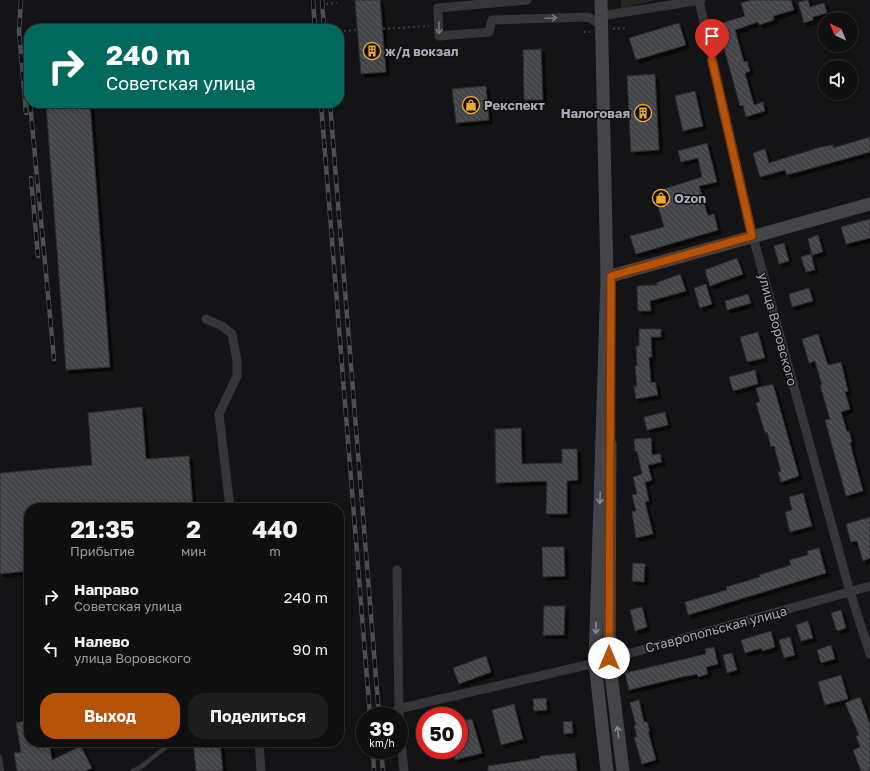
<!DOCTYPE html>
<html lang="ru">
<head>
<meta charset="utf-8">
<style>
  body { margin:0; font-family:"Golos Text",sans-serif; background:#1d1d1e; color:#f1f3f6; height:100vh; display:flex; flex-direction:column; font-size:15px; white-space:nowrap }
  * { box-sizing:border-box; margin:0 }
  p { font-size:13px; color:#9b9c9f }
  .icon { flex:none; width:22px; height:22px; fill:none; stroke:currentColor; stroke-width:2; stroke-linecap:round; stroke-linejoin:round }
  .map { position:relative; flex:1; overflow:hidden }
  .drawer { position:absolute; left:24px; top:503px; width:320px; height:244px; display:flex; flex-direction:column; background:#0f0f10; border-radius:16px; box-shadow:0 2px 10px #0003,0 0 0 1px #2f2f30 }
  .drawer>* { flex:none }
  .top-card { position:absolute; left:24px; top:24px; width:320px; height:84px; border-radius:16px; box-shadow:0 2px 10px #0003,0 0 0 1px #2f2f30; background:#00695c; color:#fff; overflow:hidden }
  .needle { width:26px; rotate:316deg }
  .tools { position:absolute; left:818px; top:12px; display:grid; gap:8px }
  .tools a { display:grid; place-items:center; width:40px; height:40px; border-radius:50%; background:#0f0f10; box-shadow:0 2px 10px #0003,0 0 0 1px #2f2f30; font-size:20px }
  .speed { position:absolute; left:356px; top:707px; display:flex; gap:8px; font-size:20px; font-weight:700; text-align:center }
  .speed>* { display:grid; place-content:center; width:52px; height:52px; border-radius:50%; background:#0f0f10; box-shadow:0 2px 10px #0003,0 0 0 1px #2f2f30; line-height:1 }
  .speed small { font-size:10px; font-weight:400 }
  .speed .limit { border:6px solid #d22; background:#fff; color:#111 }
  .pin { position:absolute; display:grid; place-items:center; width:34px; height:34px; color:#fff; margin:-41px -17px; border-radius:50% 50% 50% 0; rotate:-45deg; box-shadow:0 0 4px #0007 }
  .pin .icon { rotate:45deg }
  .me { position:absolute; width:44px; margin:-22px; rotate:0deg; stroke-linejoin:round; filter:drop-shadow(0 0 3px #0008) }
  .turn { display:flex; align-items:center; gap:14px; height:84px; padding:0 16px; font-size:18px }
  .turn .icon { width:52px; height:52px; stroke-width:2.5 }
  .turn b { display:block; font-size:28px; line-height:34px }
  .eta { display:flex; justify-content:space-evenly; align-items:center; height:68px; text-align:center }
  .eta b { font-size:24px; font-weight:700; line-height:28px }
  .action { display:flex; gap:8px; margin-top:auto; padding:8px 16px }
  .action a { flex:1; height:46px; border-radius:16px; background:#b45309; color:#fff; font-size:16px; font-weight:700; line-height:46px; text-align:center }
  .action a+a { background:#1d1d1e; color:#f1f3f6 }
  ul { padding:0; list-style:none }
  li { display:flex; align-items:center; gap:12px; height:52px; padding:0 16px }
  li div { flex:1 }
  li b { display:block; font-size:15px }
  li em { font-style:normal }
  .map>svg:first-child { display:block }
  .park { fill:#202821 }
  .building { fill:url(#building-back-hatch); stroke:#2e2e32; filter:url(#shadow) }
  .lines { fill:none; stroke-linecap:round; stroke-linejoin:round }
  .path { stroke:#3b3d42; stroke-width:2; stroke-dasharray:2 3; stroke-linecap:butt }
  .lane { stroke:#35363b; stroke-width:4.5 }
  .street { stroke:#35363b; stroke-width:9 }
  .secondary { stroke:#43454b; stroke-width:13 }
  .rail-casing { stroke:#4c4e54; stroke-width:4.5 }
  .rail { stroke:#0f0f11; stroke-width:3; stroke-dasharray:9; stroke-linecap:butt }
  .oneway { stroke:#73767f }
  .oneway2 { stroke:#838791 }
  .route-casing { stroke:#753606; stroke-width:10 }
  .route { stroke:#b45309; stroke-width:7 }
  .labels { text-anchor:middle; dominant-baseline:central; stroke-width:3; stroke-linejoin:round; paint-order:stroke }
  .poi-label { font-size:13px; font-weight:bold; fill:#a6abb6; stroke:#0f0f11; text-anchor:start }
  .street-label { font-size:13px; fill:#a6abb6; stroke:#0f0f11 }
</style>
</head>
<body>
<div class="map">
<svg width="870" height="771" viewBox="0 0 870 771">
  <defs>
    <pattern id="building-back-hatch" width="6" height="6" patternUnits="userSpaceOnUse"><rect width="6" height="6" fill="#434449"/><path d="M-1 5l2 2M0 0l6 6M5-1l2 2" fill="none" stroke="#5b5c61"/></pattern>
    <filter id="shadow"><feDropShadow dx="3.5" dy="3.5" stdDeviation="0" flood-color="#0009"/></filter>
  </defs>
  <rect width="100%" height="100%" fill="#141416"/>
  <polygon class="park" points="621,0 656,0 621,9"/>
  <g class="building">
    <polygon points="355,0 380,0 386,72 361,74"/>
    <polygon points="751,0 791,0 794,10 773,16 774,20 759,25 758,22 735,30 744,62 747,61 750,71 745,73 754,105 763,102 765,111 746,117 743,105 740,106 722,41 727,40 722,23 745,16 741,3"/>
    <polygon points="808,0 810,7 824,3 827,13 813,17 813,20 804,23 798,2"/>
    <polygon points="679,23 686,45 636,60 629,38"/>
    <polygon points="541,49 543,100 524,100 523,50"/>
    <polygon points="655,74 659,150 631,152 627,76"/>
    <polygon points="486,86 489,120 456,123 452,89"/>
    <polygon points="695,91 703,126 683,131 675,96"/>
    <polygon points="90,103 110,367 66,370 46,104"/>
    <polygon points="870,137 870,152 787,175 785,170 760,177 753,153 765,149 769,163 821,147 833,145 833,148"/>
    <polygon points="707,143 717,182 699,186 708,216 714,214 718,230 636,254 630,236 664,227 654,192 702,177 698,158 681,162 678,151"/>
    <polygon points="870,219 870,238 846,244 841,227"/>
    <polygon points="818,235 823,252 812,255 808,239"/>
    <polygon points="784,243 789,261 779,264 774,246"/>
    <polygon points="811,254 815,270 806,272 801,257"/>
    <polygon points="737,258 743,274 710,286 705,270"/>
    <polygon points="680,274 686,291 650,301 651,311 638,311 637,286 657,285 656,283"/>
    <polygon points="706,284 712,304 700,308 694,288"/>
    <polygon points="809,288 813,301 792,307 789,294"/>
    <polygon points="748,294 751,303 727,310 725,301"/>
    <polygon points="639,329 661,329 661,337 651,337 652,357 649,357 651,383 655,382 658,395 636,399 634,386 637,386 635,366 637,366 636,346 639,346"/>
    <polygon points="758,332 765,358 747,362 740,337"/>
    <polygon points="818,334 828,365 841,362 848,391 845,392 850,409 841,412 847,432 849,431 852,442 850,443 863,491 846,496 825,420 830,419 820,385 822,385 815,361 809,363 802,339"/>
    <polygon points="755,370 758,384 733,391 729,377"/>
    <polygon points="773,384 799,476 781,482 778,472 781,471 774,446 771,447 767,432 765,433 756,403 760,402 756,388"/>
    <polygon points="142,407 146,459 189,456 193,508 29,508 29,571 0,574 0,473 92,465 88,413"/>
    <polygon points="665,412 668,425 647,430 644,417"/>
    <polygon points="521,428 522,464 562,463 562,449 577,449 578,480 567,481 567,514 546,514 547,481 496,483 495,429"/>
    <polygon points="651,438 652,455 660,454 662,462 648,465 652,480 645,482 649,501 645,502 653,534 636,538 632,512 636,511 632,495 637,494 633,477 642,474 637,451 635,451 634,439"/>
    <polygon points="803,493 812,526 790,532 785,512 792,510 789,497"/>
    <polygon points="870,517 870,558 863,561 857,541 851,542 846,524"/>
    <polygon points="542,547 564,547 565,576 543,577"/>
    <polygon points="819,548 826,573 688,615 685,602 727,590 726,587 760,577 759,575 791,565 789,560 808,555 807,551"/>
    <polygon points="633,563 645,564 644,582 632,581"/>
    <polygon points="544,606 565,606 564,635 543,635"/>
    <polygon points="642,607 647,627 635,631 630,610"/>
    <polygon points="841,610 846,628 837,631 831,613"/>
    <polygon points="808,621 813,638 801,641 796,625"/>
    <polygon points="771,631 775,647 762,651 762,648 745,653 741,640"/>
    <polygon points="790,637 795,655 784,658 779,640"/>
    <polygon points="831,645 835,659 821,663 817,650"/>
    <polygon points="714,647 718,664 706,667 708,674 698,677 697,674 682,677 629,690 625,673 706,654 705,649"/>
    <polygon points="732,653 737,670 727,673 723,655"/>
    <polygon points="486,656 491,672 459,684 453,668"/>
    <polygon points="841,675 848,699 825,705 818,682"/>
    <polygon points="860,697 870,724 870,771 861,771 853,750 860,747 856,736 859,735 845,703"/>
    <polygon points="546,698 547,710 534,711 533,699"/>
    <polygon points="639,700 644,722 647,722 650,731 648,731 656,760 642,764 634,737 637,737 634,725 636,725 630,703"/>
    <polygon points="514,704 523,739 501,745 492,710"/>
    <polygon points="472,719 482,753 455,760 453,750 459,750 459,722"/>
    <polygon points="29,720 29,742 49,742 52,760 81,746 92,768 85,771 17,771 14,753 21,752 16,723"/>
    <polygon points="572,721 573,733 564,734 563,722"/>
    <polygon points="193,742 220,742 223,771 196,771"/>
    <polygon points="575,753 577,771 488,771 488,766 540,758 540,756"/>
  </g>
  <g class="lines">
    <g class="path">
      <polyline points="326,4 337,3"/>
      <polyline points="383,29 429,26"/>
      <polyline points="613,29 627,28"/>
      <polyline points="339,31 358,30"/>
      <polyline points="584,32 590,32"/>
    </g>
    <g class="lane">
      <polyline points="0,757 2,771"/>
      <polyline points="133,771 141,767 172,742"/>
    </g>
    <g class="street">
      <polyline points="527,0 438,8 439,36 489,32 492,20 588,17 602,25"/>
      <polyline points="699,1 753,237 850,592 870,654"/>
      <polyline points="601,16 701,0"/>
      <polyline points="206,319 222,326 232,334 237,361 237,376 219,414 230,508"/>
      <polyline points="397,570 399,716"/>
      <polyline points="398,709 595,663 870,586"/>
      <polyline points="399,721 404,771"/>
      <polyline points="259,742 261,771"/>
    </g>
    <g class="secondary">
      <polyline points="601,0 607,277 595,663 607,771"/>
      <polyline points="607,277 870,204"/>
      <polyline points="610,444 609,658 623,771"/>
    </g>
    <g class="rail-casing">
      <g id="rail">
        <polyline points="21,0 19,31 26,113"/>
        <polyline points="313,0 315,29"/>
        <polyline points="322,0 324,29"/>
        <polyline points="30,103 54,359"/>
        <polyline points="321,103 370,716"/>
        <polyline points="330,103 379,716"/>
        <polyline points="31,178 38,256"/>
        <polyline points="373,750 374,771"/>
        <polyline points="381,750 383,771"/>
      </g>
    </g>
    <use href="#rail" class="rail"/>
  </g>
  <defs><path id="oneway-shaft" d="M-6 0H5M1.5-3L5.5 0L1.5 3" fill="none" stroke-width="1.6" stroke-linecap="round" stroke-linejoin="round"/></defs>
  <g class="oneway">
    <use href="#oneway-shaft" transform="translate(551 18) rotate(-2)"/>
    <use href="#oneway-shaft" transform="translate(439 28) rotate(88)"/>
  </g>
  <g class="oneway2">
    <use href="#oneway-shaft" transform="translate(600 498) rotate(92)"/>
    <use href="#oneway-shaft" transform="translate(596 628) rotate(92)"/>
    <use href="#oneway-shaft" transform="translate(618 732) rotate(-97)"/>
  </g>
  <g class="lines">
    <g class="route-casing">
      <polyline id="route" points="609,658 611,276 752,236 712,60"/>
    </g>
    <use href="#route" class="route"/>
  </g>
  <defs>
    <g id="building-ring" transform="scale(0.9)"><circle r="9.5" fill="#0f0f11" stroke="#efa932" stroke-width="1.5"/><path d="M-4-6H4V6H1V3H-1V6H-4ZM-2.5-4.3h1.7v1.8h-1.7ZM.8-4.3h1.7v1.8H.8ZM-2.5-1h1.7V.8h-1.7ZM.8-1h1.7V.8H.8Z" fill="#efa932"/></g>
    <g id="shop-ring" transform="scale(0.9)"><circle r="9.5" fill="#0f0f11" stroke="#efa932" stroke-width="1.5"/><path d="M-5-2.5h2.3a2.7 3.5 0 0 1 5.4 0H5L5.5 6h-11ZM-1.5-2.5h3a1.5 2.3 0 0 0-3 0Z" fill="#efa932"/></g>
  </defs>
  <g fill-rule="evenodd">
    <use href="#building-ring" x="372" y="51"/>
    <use href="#shop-ring" x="471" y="105"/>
    <use href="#building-ring" x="643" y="113"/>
    <use href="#shop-ring" x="661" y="198"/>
  </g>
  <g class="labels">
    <g class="poi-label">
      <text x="385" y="51">ж/д вокзал</text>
      <text x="484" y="105">Рекспект</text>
      <text x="630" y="113" text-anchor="end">Налоговая</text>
      <text x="674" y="198">Ozon</text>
    </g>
    <g class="street-label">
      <text transform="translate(778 329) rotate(75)">улица Воровского</text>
      <text transform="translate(716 629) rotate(-15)">Ставропольская улица</text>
    </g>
  </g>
</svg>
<div class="tools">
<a><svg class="needle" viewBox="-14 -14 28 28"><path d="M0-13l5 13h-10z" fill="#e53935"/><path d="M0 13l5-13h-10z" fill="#9b9c9f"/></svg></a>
<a><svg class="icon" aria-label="sound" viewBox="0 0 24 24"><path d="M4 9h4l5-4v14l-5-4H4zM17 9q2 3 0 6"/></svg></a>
</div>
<div class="speed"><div>39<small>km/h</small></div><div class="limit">50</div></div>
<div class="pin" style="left:712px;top:60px;background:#d93025"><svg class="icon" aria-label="arrive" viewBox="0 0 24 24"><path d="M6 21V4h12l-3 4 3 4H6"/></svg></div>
<svg class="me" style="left:609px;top:658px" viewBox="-20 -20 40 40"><circle r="19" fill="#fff"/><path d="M0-13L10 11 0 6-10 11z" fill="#b45309"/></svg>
<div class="top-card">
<div class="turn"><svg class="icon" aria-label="right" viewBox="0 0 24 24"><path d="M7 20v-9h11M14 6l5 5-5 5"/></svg><div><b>240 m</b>Советская улица</div></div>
</div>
<section class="drawer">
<div class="eta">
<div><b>21:35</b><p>Прибытие</p></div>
<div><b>2</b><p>мин</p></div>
<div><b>440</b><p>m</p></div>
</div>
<ul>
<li><svg class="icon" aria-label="right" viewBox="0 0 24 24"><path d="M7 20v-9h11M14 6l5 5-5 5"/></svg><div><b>Направо</b><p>Советская улица</p></div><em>240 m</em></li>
<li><svg class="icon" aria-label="left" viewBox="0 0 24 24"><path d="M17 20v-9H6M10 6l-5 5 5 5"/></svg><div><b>Налево</b><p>улица Воровского</p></div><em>90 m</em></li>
</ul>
<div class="action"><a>Выход</a><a>Поделиться</a></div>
</section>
</div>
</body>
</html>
